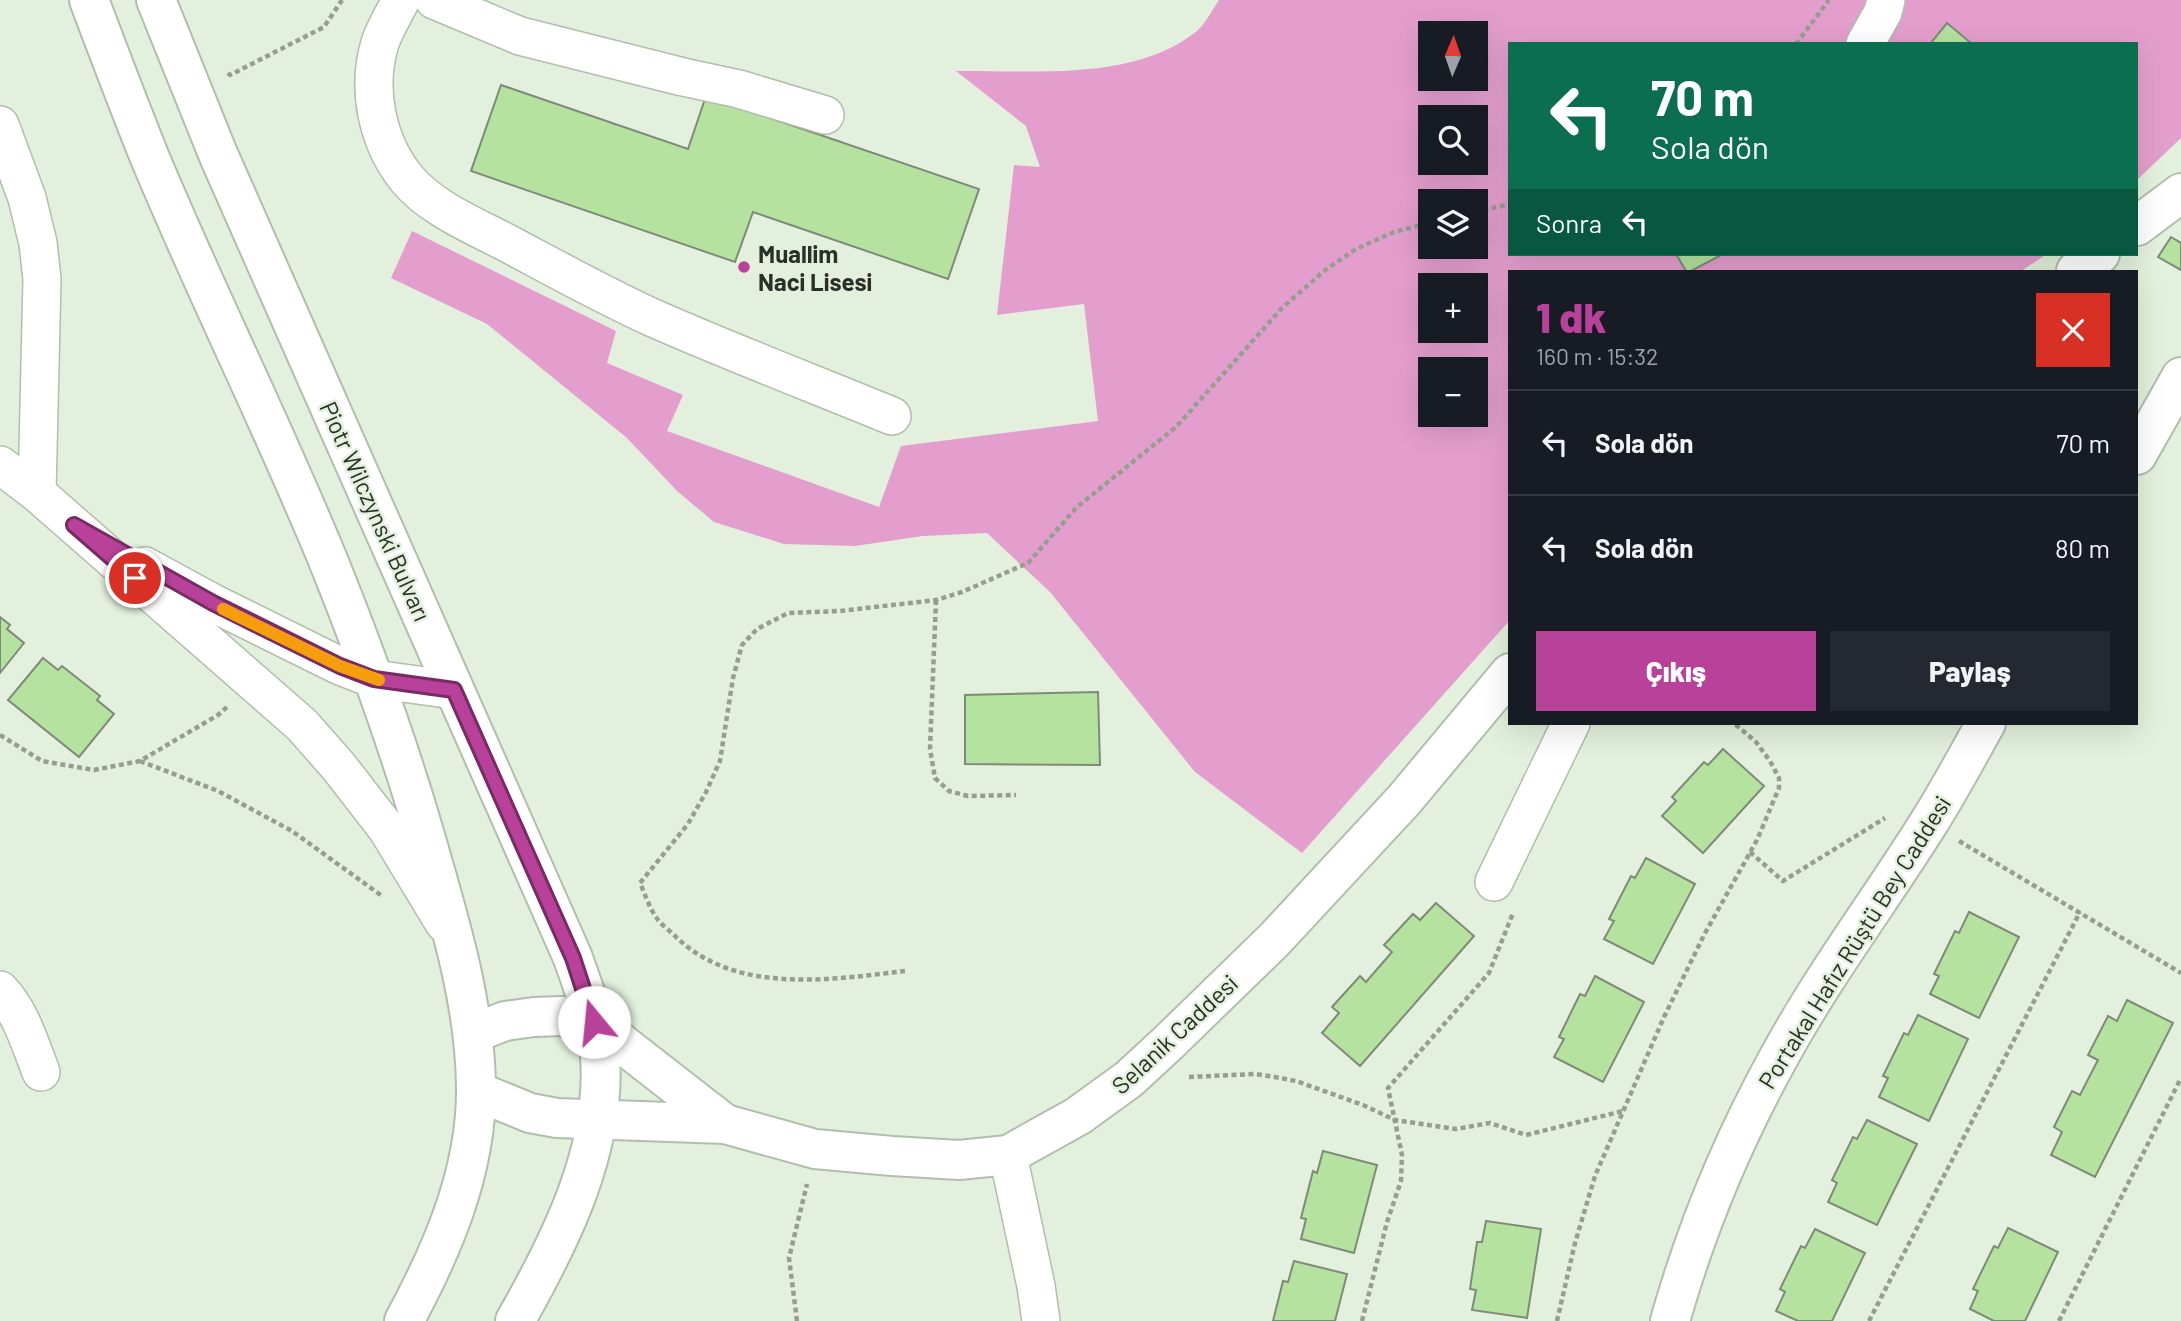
<!DOCTYPE html>
<html lang="tr">
<head>
<meta charset="utf-8">
<style>
  body { margin:0; font-family:Barlow,sans-serif; background:#242831; color:#f1f3f6; height:100vh; display:flex; flex-direction:column; font-size:26px; white-space:nowrap }
  * { box-sizing:border-box; margin:0 }
  p { font-size:23px; color:#9ea1a6 }
  .icon { flex:none; width:38px; height:38px; fill:none; stroke:currentColor; stroke-width:2; stroke-linecap:round; stroke-linejoin:round }
  .map { position:relative; flex:1; overflow:hidden }
  .panel { position:absolute; left:1508px; top:270px; width:630px; height:455px; display:flex; flex-direction:column; background:#171b24; border-radius:0px; box-shadow:0 7px 28px #0002 }
  .panel>* { flex:none }
  .banner { position:absolute; left:1508px; top:42px; width:630px; height:214px; border-radius:0px; box-shadow:0 7px 28px #0002; background:#0b6e4f; color:#fff; overflow:hidden }
  .needle { width:46px; rotate:2deg }
  .controls { position:absolute; left:1418px; top:21px; display:grid; gap:14px }
  .controls a { display:grid; place-items:center; width:70px; height:70px; border-radius:0px; background:#171b24; box-shadow:0 7px 28px #0002; font-size:35px }
  .pin { position:absolute; display:grid; place-items:center; width:60px; height:60px; color:#fff; margin:-30px; border:4px solid #fff; border-radius:50%; box-shadow:0 2px 7px #0007 }
  .me { position:absolute; width:77px; margin:-38px; rotate:343deg; stroke-linejoin:round; filter:drop-shadow(0 0 5px #0008) }
  .turn { display:flex; align-items:center; gap:24px; height:147px; padding:0 28px; font-size:32px }
  .turn .icon { width:91px; height:91px; stroke-width:2.5 }
  .turn b { display:block; font-size:49px; line-height:60px }
  .then { display:flex; align-items:center; height:66px; padding:0 28px; background:#0003; gap:14px; font-size:26px }
  .round { display:grid; place-items:center; flex:none; width:74px; height:74px; border-radius:0px; background:#242831 }
  .headline { display:flex; align-items:center; justify-content:space-between; height:119px; padding:0 28px }
  h1 { font-size:42px; font-weight:800; line-height:52px; color:#b84299 }
  .button { display:flex; gap:14px; margin-top:auto; padding:14px 28px }
  .button a { flex:1; height:80px; border-radius:0px; background:#b84299; color:#fff; font-size:28px; font-weight:800; line-height:80px; text-align:center }
  .button a+a { background:#242831; color:#f1f3f6 }
  ul { padding:0; list-style:none }
  li { display:flex; align-items:center; gap:21px; height:105px; padding:0 28px; border-top:2px solid #363941 }
  li div { flex:1 }
  li b { display:block; font-size:26px }
  li em { font-style:normal }
  .map>svg:first-child { display:block }
  .forest { fill:#e49ecd; fill-rule:evenodd }
  .building { fill:#b5e29f; stroke:#7f8b79; stroke-width:2 }
  .lines { fill:none; stroke-linecap:round; stroke-linejoin:round }
  .minor-casing { stroke:#b1beac; stroke-width:40 }
  .major-casing { stroke:#b1beac; stroke-width:42 }
  .path { stroke:#959e90; stroke-width:4.5; stroke-dasharray:5 3.5; stroke-linecap:butt }
  .minor { stroke:#fff; stroke-width:37 }
  .major { stroke:#fff; stroke-width:38 }
  .route-casing { stroke:#782b63; stroke-width:18 }
  .route { stroke:#b84299; stroke-width:12 }
  .slow { stroke:#f59e0b; stroke-width:12 }
  .poi-dot { fill:#b84299; stroke:#e3f0dd; stroke-width:2.5 }
  .labels { text-anchor:middle; dominant-baseline:central; stroke-width:5; stroke-linejoin:round; paint-order:stroke }
  .poi-label { font-size:24px; font-weight:bold; fill:#2a2f28; stroke:#e3f0dd; text-anchor:start }
  .street-label { font-size:24px; fill:#2a2f28; stroke:#e3f0dd }
</style>
</head>
<body>
<div class="map">
<svg width="2181" height="1321" viewBox="0 0 2181 1321">
  <rect width="100%" height="100%" fill="#e3f0dd"/>
  <path class="forest" d="M1219 0H2181V138L2137 180V44H1510V254H2047L2021 271H1510V620L1302 853 1195 772 1050 592 987 533 923 536 855 546 784 544 714 522 677 491 627 438 487 324 391 278 412 231 616 331 607 363 683 395 667 431 879 507 901 446 1098 421 1084 304 997 315 1014 165 1040 167 1026 126 956 71C1033 70 1134 82 1197 31 1206 23 1212 10 1219 0ZM1430 33H1475V79H1430ZM1430 117H1475V163H1430ZM1430 201H1475V247H1430ZM1430 285H1475V331H1430ZM1430 369H1475V415H1430Z"/>
  <g class="building">
    <polygon points="1947,23 1972,44 1930,44"/>
    <polygon points="501,85 688,149 706,96 979,189 948,279 753,212 735,262 471,171"/>
    <polygon points="2171,237 2181,243 2181,270 2158,257"/>
    <polygon points="1676,254 1723,254 1691,271 1686,271"/>
    <polygon points="0,617 10,625 7,629 24,643 0,673"/>
    <polygon points="43,658 58,670 62,666 100,696 97,700 114,714 79,757 8,700"/>
    <polygon points="1098,692 1100,765 965,764 965,695"/>
    <polygon points="1723,749 1764,786 1703,853 1662,816 1676,801 1672,797 1704,762 1708,765"/>
    <polygon points="1646,858 1695,884 1653,964 1604,939 1614,921 1609,919 1631,876 1635,878"/>
    <polygon points="1436,903 1474,936 1360,1066 1322,1033 1339,1013 1332,1007 1360,976 1366,982 1392,952 1384,945 1413,914 1420,920"/>
    <polygon points="1969,912 2019,937 1979,1018 1930,994 1939,976 1934,974 1955,931 1959,933"/>
    <polygon points="1595,976 1644,1002 1603,1082 1554,1057 1564,1039 1559,1037 1580,994 1585,996"/>
    <polygon points="2127,1000 2173,1023 2095,1177 2051,1155 2062,1132 2054,1127 2072,1091 2080,1095 2098,1060 2088,1055 2108,1016 2117,1021"/>
    <polygon points="1918,1015 1968,1039 1929,1121 1879,1097 1888,1078 1883,1076 1904,1033 1908,1035"/>
    <polygon points="1867,1120 1917,1144 1877,1225 1828,1202 1837,1183 1832,1180 1853,1137 1857,1139"/>
    <polygon points="1323,1151 1377,1165 1354,1253 1301,1239 1306,1219 1301,1218 1313,1171 1317,1173"/>
    <polygon points="1486,1221 1541,1229 1527,1318 1472,1310 1476,1290 1470,1289 1477,1242 1482,1242"/>
    <polygon points="2008,1228 2058,1252 2025,1321 1994,1321 1970,1309 1978,1291 1973,1289 1994,1246 1998,1248"/>
    <polygon points="1815,1229 1865,1253 1832,1321 1798,1321 1776,1311 1785,1292 1780,1289 1801,1246 1805,1248"/>
    <polygon points="1294,1261 1347,1274 1335,1321 1273,1321 1283,1281 1288,1282"/>
  </g>
  <g class="lines">
    <g class="minor-casing">
      <g id="minor">
        <path d="M401 0C394 14 385 28 380 43 366 89 377 142 407 179 432 209 475 226 509 244 556 269 603 295 651 317 730 352 812 383 892 416"/>
        <polyline points="434,0 520,36 683,77 739,89 825,115"/>
        <polyline points="1865,44 1883,12 1886,0"/>
        <polyline points="0,125 27,198 38,243 42,279 37,493"/>
        <polyline points="0,465 37,493 302,725 339,767 387,829 444,923"/>
        <polyline points="145,566 213,603 340,666 374,679 454,690"/>
        <polyline points="1494,882 1571,723"/>
        <path d="M0 990C21 1012 30 1044 41 1072"/>
        <polyline points="1008,1155 1036,1286 1041,1321"/>
      </g>
    </g>
    <g class="major-casing">
      <g id="major">
        <path d="M89 0C109 53 129 106 150 158 207 295 274 428 330 565 366 655 399 746 426 839 449 920 475 1001 476 1087 477 1170 443 1249 404 1321"/>
        <path d="M156 0 218 154 573 958C584 990 597 1022 600 1056 607 1149 560 1242 515 1321"/>
        <polyline points="2137,226 2181,193"/>
        <polyline points="2076,271 2100,254"/>
        <polyline points="2137,455 2181,377"/>
        <polyline points="474,1033 505,1021 534,1017 562,1016 594,1022 725,1124"/>
        <polyline points="476,1091 530,1113 557,1118 725,1124 815,1149 892,1156 959,1160 1008,1155 1078,1116 1129,1079 1168,1043 1274,940 1404,800 1510,673"/>
        <path d="M1670 1321C1696 1229 1733 1140 1779 1057 1823 976 1879 902 1928 824 1949 791 1967 757 1986 723"/>
      </g>
    </g>
    <g class="path">
      <polyline points="1796,44 1829,0"/>
      <polyline points="228,73 230,75 324,27 342,0"/>
      <polyline points="1475,212 1510,204"/>
      <polyline points="936,600 930,749 935,778 949,791 968,796 1016,795"/>
      <polyline points="0,735 42,761 94,770 140,761 218,715 227,707"/>
      <polyline points="140,761 218,791 292,831 382,896"/>
      <polyline points="1959,841 2181,973"/>
      <polyline points="1750,852 1783,881 1885,818"/>
      <path d="M905 971C829 980 735 995 675 936 669 930 660 924 656 917 649 907 645 894 640 883L688 824 706 792 720 761 733 678 742 645 757 629 788 613 840 611 936 600 962 592 1028 563 1077 507 1176 427 1282 308 1324 271 1356 249 1394 232 1430 223"/>
      <polyline points="1189,1077 1255,1074 1275,1077 1296,1081 1363,1105 1395,1120 1456,1129 1490,1123 1526,1135 1623,1111"/>
      <polyline points="797,1321 789,1258 807,1184"/>
      <polyline points="1362,1321 1387,1222 1401,1181 1402,1155 1388,1088 1489,973 1513,913"/>
      <polyline points="1557,1321 1575,1243 1595,1176 1664,1017 1704,935 1757,840 1779,788 1779,778 1770,761 1756,742 1734,723"/>
      <polyline points="1869,1321 2080,912"/>
      <polyline points="2059,1321 2181,1078"/>
    </g>
    <use href="#minor" class="minor"/>
    <use href="#major" class="major"/>
  </g>
  <g class="lines">
    <g class="route-casing">
      <polyline id="route" points="135,578 74,525 213,603 340,666 374,679 454,690 573,958 594,1022"/>
    </g>
    <use href="#route" class="route"/>
    <polyline class="slow" points="223,609 340,666 379,680"/>
  </g>
  <circle class="poi-dot" cx="744" cy="267" r="7"/>
  <g class="labels">
    <g class="poi-label">
      <text x="758" y="253">Muallim<tspan x="758" dy="28">Naci Lisesi</tspan></text>
    </g>
    <g class="street-label">
      <text transform="translate(376 511) rotate(66)">Piotr Wilczynski Bulvarı</text>
      <text transform="translate(1854 942) rotate(-58)">Portakal Hafız Rüştü Bey Caddesi</text>
      <text transform="translate(1174 1034) rotate(-43)">Selanik Caddesi</text>
    </g>
  </g>
</svg>
<div class="controls">
<a><svg class="needle" viewBox="-14 -14 28 28"><path d="M0-13l5 13h-10z" fill="#e53935"/><path d="M0 13l5-13h-10z" fill="#9ea1a6"/></svg></a>
<a><svg class="icon" aria-label="search" viewBox="0 0 24 24"><circle cx="10" cy="10" r="6"/><path d="M15 15l6 6"/></svg></a>
<a><svg class="icon" aria-label="layers" viewBox="0 0 24 24"><path d="M12 4l9 5-9 5-9-5zM3 14l9 5 9-5"/></svg></a>
<a>+</a>
<a>−</a>
</div>
<div class="pin" style="left:135px;top:578px;background:#d93025"><svg class="icon" aria-label="arrive" viewBox="0 0 24 24"><path d="M6 21V4h12l-3 4 3 4H6"/></svg></div>
<svg class="me" style="left:594px;top:1022px" viewBox="-20 -20 40 40"><circle r="19" fill="#fff"/><path d="M0-13L10 11 0 6-10 11z" fill="#b84299"/></svg>
<div class="banner">
<div class="turn"><svg class="icon" aria-label="left" viewBox="0 0 24 24"><path d="M17 20v-9H6M10 6l-5 5 5 5"/></svg><div><b>70 m</b>Sola dön</div></div>
<div class="then">Sonra<svg class="icon" aria-label="left" viewBox="0 0 24 24"><path d="M17 20v-9H6M10 6l-5 5 5 5"/></svg></div>
</div>
<section class="panel">
<div class="headline"><div><h1>1 dk</h1><p>160 m · 15:32</p></div><a class="round" style="background:#d93025;color:#fff"><svg class="icon" aria-label="close" viewBox="0 0 24 24"><path d="M6 6l12 12M18 6L6 18"/></svg></a></div>
<ul>
<li><svg class="icon" aria-label="left" viewBox="0 0 24 24"><path d="M17 20v-9H6M10 6l-5 5 5 5"/></svg><div><b>Sola dön</b></div><em>70 m</em></li>
<li><svg class="icon" aria-label="left" viewBox="0 0 24 24"><path d="M17 20v-9H6M10 6l-5 5 5 5"/></svg><div><b>Sola dön</b></div><em>80 m</em></li>
</ul>
<div class="button"><a>Çıkış</a><a>Paylaş</a></div>
</section>
</div>
</body>
</html>
